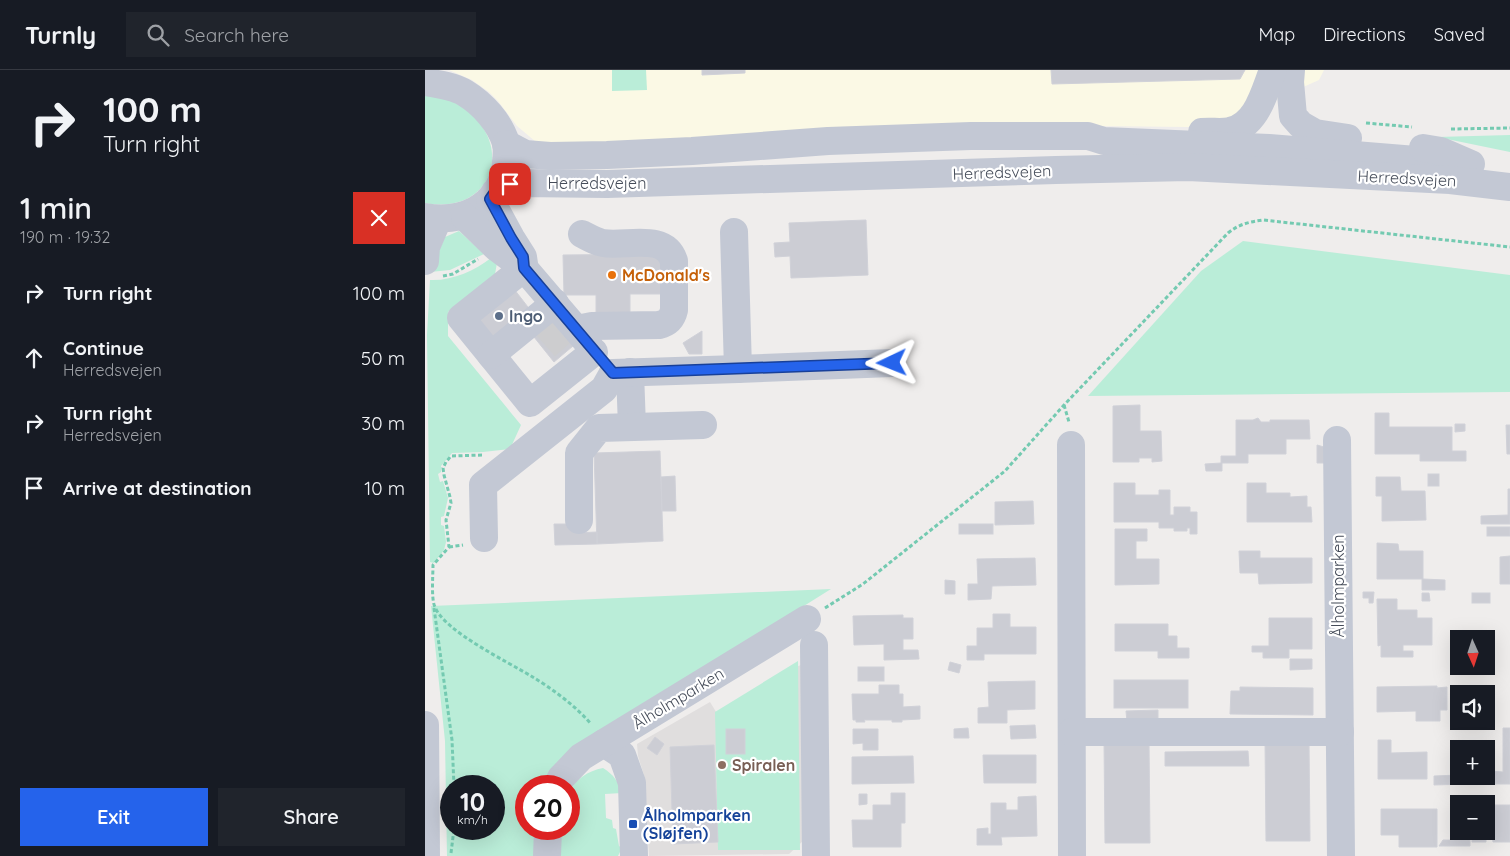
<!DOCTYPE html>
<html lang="en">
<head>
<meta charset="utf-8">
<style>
  body { margin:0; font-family:Quicksand,sans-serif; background:#20242c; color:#f1f3f6; height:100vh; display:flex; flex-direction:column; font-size:19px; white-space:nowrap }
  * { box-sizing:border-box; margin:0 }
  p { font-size:16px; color:#9ea1a6 }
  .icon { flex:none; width:28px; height:28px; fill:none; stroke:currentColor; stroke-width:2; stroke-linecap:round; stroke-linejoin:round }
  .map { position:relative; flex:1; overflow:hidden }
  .details { display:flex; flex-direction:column; background:#171b24; width:425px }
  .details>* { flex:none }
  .top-card { background:#171b24; color:#f1f3f6; overflow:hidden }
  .needle { width:32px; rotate:177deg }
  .controls { position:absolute; left:1025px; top:560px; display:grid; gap:10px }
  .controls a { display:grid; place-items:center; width:45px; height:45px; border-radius:0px; background:#171b24; box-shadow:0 5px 20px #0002; font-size:25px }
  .speed { position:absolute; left:15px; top:705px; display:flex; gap:10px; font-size:25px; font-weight:700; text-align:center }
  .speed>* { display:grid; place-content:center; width:65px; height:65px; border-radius:50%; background:#171b24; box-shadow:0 5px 20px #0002; line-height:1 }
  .speed small { font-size:12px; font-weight:400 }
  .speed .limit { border:8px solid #d22; background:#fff; color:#111 }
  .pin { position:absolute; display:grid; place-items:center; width:42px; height:42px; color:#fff; margin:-21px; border-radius:10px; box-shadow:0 2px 8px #0006 }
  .me { position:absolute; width:55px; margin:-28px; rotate:268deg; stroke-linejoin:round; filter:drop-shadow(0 0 4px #0008) }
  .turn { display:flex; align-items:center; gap:18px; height:105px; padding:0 20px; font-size:22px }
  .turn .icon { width:65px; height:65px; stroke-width:2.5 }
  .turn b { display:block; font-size:35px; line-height:42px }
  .round { display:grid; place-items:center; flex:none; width:52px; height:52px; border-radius:0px; background:#20242c }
  .overview { display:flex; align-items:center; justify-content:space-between; height:85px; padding:0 20px }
  h1 { font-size:30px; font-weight:600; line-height:38px }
  .primary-button { display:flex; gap:10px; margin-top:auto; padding:10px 20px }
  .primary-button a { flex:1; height:58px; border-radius:0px; background:#2563eb; color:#fff; font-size:20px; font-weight:600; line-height:58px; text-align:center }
  .primary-button a+a { background:#20242c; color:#f1f3f6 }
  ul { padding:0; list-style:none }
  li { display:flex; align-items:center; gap:15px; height:65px; padding:0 20px }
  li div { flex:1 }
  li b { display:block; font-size:19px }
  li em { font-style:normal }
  header { display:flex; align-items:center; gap:30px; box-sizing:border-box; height:70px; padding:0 25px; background:#171b24; border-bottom:1px solid #363941 }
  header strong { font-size:24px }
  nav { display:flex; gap:28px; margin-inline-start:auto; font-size:18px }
  .search { width:350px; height:45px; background:#20242c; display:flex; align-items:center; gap:12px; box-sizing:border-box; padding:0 18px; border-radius:0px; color:#9ea1a6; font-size:19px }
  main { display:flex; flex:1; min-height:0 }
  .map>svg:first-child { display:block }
  .commercial { fill:#fbf9e5 }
  .education { fill:#e0dede }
  .green { fill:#baedd8; fill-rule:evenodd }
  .building { fill:#cccdd4; stroke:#d0d1d8 }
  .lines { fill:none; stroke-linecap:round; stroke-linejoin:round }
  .minor-tunnel { stroke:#cdcdcf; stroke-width:28; stroke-dasharray:28 14; stroke-linecap:butt }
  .path { stroke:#74cab1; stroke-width:3; stroke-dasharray:4 2.5; stroke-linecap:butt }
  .minor { stroke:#c3c8d4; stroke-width:28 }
  .route-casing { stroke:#184099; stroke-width:12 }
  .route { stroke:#2563eb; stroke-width:9 }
  .food-dot { fill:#e8710a; stroke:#fff; stroke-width:2 }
  .service-dot { fill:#5c6f8a; stroke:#fff; stroke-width:2 }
  .education-dot { fill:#8d6e63; stroke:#fff; stroke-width:2 }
  .transit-dot { fill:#1a4fb4; stroke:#fff; stroke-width:2 }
  .labels { text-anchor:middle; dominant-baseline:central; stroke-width:4.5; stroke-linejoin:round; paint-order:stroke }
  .street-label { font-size:16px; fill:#454c59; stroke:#fff }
  .food-label { font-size:16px; font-weight:bold; fill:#c56008; stroke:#fff; text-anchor:start }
  .service-label { font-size:16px; font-weight:bold; fill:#4e5e75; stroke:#fff; text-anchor:start }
  .education-label { font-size:16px; font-weight:bold; fill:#785e54; stroke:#fff; text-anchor:start }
  .transit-label { font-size:16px; font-weight:bold; fill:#164399; stroke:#fff; text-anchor:start }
</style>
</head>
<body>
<header>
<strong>Turnly</strong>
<div class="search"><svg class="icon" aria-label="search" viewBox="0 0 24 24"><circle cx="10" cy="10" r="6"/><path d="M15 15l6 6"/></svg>Search here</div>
<nav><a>Map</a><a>Directions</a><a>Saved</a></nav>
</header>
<main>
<section class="details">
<div class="top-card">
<div class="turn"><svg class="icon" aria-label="right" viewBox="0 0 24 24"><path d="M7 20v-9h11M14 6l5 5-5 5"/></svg><div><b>100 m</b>Turn right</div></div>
</div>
<div class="overview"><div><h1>1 min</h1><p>190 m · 19:32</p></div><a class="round" style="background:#d93025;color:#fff"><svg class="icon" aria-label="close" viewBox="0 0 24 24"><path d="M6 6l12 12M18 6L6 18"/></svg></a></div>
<ul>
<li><svg class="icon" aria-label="right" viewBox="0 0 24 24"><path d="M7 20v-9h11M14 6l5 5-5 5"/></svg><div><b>Turn right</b></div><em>100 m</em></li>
<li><svg class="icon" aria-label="ahead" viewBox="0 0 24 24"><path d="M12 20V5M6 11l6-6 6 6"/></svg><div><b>Continue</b><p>Herredsvejen</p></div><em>50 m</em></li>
<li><svg class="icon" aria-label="right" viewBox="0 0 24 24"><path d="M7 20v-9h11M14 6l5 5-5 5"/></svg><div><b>Turn right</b><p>Herredsvejen</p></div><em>30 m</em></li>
<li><svg class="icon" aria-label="arrive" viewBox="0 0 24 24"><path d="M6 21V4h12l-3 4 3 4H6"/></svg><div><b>Arrive at destination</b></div><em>10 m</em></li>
</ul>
<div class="primary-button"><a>Exit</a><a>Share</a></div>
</section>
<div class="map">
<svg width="1085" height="786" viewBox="0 0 1085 786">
  <rect width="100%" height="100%" fill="#efedec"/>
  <polygon class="commercial" points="24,0 899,0 894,10 804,50 781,56 764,57 674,56 152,74 111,72 92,56 73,31 64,22 47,10"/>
  <polygon class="education" points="376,595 378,771 364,784 224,786 219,705 213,686 212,674 285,632 293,645 371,597"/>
  <g class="green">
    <polygon points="187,0 221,0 222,20 187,21"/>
    <path d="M0 25C13 27 25 29 36 36 92 73 68 146 0 133Z"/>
    <polygon points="1085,65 1085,82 1012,67"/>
    <polygon points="34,161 59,184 25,200 5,202 20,167"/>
    <polygon points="818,171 1085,205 1085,322 663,326 776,201"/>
    <path d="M66 188 72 193 70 204 23 242V266L96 355 85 379 58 382 27 383 16 396V402L13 404 15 412 18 411 23 428 19 446 16 447V455L19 456 21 472 19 480 9 493 5 492 2 265 5 210C27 211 49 201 66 188Z"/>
    <path d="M406 519 174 664 120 716H101V759H114L112 786H22L20 671 6 536ZM26 716H69V759H26Z"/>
    <polygon points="373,591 375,780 293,780 290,642"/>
    <path d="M178 698C189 705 193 711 197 723L180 724 181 748 187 750 188 758 191 759 194 776 197 778 193 786H132L134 759H144V723C150 709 163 701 178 698Z"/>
  </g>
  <g class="building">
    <polygon points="277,0 320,0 320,3 277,5"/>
    <polygon points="626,0 820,0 815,9 627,14"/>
    <polygon points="441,150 443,205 366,208 365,186 350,187 349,173 365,172 364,153"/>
    <polygon points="236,184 236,224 205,224 205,246 171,247 171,225 139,225 138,185"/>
    <polygon points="89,219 106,241 55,282 38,260"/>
    <polygon points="127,251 148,276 129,292 109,267"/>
    <polygon points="277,261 277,284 264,284 258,273"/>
    <polygon points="715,335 715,361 736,361 737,391 727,392 727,388 714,388 714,392 688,392 688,336"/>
    <polygon points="950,343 964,343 964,357 1027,357 1027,381 1041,381 1041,391 995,391 995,384 950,384"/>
    <polygon points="833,348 836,352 845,352 845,350 884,350 885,369 861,369 861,384 823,384 823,393 797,393 797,401 781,401 780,394 796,393 796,386 811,386 811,350 828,350"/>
    <polygon points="1030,354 1040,354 1040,361 1030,362"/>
    <polygon points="1081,355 1085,355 1085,384 1082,384"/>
    <polygon points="892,375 899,377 899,393 892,393"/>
    <polygon points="235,381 238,471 172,474 169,383"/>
    <rect x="1003" y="404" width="11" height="12"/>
    <polygon points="250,406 251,441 237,441 236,407"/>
    <polygon points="951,407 975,407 976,421 1000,421 1001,450 957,451 957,426 951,426"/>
    <polygon points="689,413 710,413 710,425 734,425 734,420 745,420 745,445 749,445 749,437 765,437 765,442 772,442 772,464 765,464 765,458 762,458 762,461 749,461 749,458 734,458 734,452 689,452"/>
    <polygon points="822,413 841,413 841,423 865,423 865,427 882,426 882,437 886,437 887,452 822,452"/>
    <polygon points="1083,419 1085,419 1085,454 1056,454 1056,446 1083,445"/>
    <polygon points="608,431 609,454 570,455 570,432"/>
    <polygon points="129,454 150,454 150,463 172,462 172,474 130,475"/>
    <rect x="534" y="454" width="34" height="10"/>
    <rect x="1062" y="457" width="23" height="9"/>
    <polygon points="690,459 722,459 722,471 711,471 711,489 734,489 734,514 690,515"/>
    <polygon points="952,473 973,474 974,481 998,481 998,509 1020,510 1020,520 997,520 997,509 952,509"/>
    <polygon points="814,481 835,481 835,488 887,488 887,513 834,514 833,503 815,503"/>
    <polygon points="1085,486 1085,514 1075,514 1075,487"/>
    <polygon points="610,488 611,515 567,516 566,529 543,530 543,514 553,514 552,489"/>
    <polygon points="520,510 530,511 530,524 520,524"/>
    <polygon points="938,522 949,522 948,533 944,533 944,528 938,528"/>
    <polygon points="997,523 1004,523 1005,531 997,531"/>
    <rect x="1047" y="523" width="18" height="10"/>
    <polygon points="952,529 972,529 972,540 992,540 992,548 1007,548 1007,575 978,575 978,581 988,581 988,587 956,587 956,575 953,576"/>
    <polygon points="568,544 585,544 585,557 611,557 611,584 559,584 559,590 542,590 542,576 552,576 552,558 568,558"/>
    <polygon points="478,545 478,548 488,548 488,569 478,569 478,580 493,580 494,589 459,590 459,574 429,575 428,546"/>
    <polygon points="844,548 887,548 887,579 864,579 864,588 838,588 838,582 827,582 827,576 844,576"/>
    <polygon points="690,554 743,554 743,566 752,566 752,578 764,578 764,588 733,588 733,581 690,581"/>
    <polygon points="1051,562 1068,562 1069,586 1061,586 1061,569 1051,569"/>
    <polygon points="865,589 887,589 887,599 865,600"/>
    <polygon points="525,592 536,595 534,603 523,600"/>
    <rect x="433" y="597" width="26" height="14"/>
    <rect x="689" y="610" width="74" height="28"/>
    <polygon points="610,611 610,639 582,640 582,653 553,653 553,638 564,637 563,612"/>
    <polygon points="454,615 474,615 474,624 478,624 478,637 495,636 495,649 477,650 477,652 467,652 467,650 439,650 440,652 431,652 431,650 428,650 427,624 454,624"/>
    <polygon points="1012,616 1012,618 1022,617 1022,640 1015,640 1015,651 991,651 991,641 952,642 952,617"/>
    <polygon points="815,617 888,618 888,645 805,644 806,621 815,621"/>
    <polygon points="733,640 733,652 702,652 701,641"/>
    <polygon points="610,655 611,668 586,669 585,656"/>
    <polygon points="543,658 544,668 529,668 529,659"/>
    <polygon points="1078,658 1085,658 1085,714 1057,714 1057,709 1065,709 1065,701 1078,702"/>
    <rect x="301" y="659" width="19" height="25"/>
    <polygon points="428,659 453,659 453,680 438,680 438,673 428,674"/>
    <polygon points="230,667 239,674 232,685 222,678"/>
    <polygon points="724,670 725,773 680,773 679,671"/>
    <polygon points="953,670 966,670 966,683 1002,682 1002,709 953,709"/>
    <polygon points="840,671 884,671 885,771 841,771"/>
    <polygon points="289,675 293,772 248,774 245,677"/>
    <polygon points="823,681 824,696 740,696 740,682"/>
    <polygon points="558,685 611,685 611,713 559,713"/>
    <polygon points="488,686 489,713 427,714 427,687"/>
    <polygon points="1034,705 1034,706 1040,706 1040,714 1009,715 1009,706"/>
    <polygon points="466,723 480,723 480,753 476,753 476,777 428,777 427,750 448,750 448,735 466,735"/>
    <polygon points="434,724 442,724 442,734 434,735"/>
    <polygon points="611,726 612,766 576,767 577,775 552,775 552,759 563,758 563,764 566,764 566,733 581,733 581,740 593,740 593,727"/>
    <polygon points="1062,735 1085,735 1085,772 1068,772 1067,764 1061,764 1061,772 1047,772 1047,761 1061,761"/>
    <polygon points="956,739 1012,739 1012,777 974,777 974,765 956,765"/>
    <polygon points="1029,761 1045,761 1045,776 1014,776 1018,770 1029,770"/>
  </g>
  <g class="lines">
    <polyline class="minor-tunnel" points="122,256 143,280"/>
    <g class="path">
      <polyline points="941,53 987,57"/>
      <polyline points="1026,59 1085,58"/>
      <polyline points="18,206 28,204 53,189"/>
      <polyline points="639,335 644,352"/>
      <path d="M57 385 26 386 21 392 18 398 19 405 25 427 26 433 21 450 24 477 8 495C8 505 6 530 10 537 19 561 83 592 106 606 126 618 151 636 166 654"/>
      <polyline points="24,477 38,475"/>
      <polyline points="9,538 27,670 29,716"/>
      <path d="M400 538 438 514 580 401 639 335 803 163C814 154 824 152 838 150L1085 177"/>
      <polyline points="26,783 29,759"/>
    </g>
    <g class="minor">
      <polyline points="866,0 865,12 868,46 876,55 890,63 923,68"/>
      <path d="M0 12C13 14 29 16 40 23 58 34 75 53 81 73 83 82 81 91 80 100 71 139 36 153 0 147"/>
      <path d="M777 62C786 61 797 63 805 61 832 55 839 23 848 0"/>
      <polyline points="81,74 100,84 125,86 182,85 267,81 403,71 546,66 663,66 679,71 844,78 1015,92"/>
      <polyline points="998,78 1016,81 1046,94"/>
      <polyline points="70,122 85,114 97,113 182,114 631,100 763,97 1025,110 1085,117"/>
      <polyline points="65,129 86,168 98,187 99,194"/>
      <polyline points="39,146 71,177 99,198 163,273"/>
      <polyline points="309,162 313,299 467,293"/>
      <polyline points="0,191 1,177 13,149"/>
      <polyline points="99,198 36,248 105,333 169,282"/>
      <path d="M152 259 167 256 234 255C243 253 247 249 249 240V191C240 162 201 177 178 173 171 172 163 167 157 164"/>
      <polyline points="66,285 130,233"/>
      <polyline points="205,302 207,357"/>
      <polyline points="188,303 313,299"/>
      <polyline points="912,370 916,786"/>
      <polyline points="646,375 647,786"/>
      <polyline points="154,450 154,383 174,358 278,355"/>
      <polyline points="59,468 58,415 179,319 188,303"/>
      <polyline points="389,575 391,786"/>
      <polyline points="0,655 1,786"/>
      <polyline points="647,662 915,662"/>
      <polyline points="179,673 197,685 207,713 209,786"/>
      <polyline points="132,716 136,708 156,687 382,549"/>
      <polyline points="122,786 123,759"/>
    </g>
  </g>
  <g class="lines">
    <g class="route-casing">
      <polyline id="route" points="85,114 70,122 65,129 86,168 98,187 99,198 188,303 467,293"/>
    </g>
    <use href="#route" class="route"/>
  </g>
  <circle class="food-dot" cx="187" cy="205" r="5"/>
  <circle class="service-dot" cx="74" cy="246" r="5"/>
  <circle class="education-dot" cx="297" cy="695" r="5"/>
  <rect class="transit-dot" x="203" y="749" width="10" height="10" rx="2.5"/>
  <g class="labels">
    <g class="street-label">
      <text transform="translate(577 102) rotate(-2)">Herredsvejen</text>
      <text transform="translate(982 108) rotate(3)">Herredsvejen</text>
      <text x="172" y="113">Herredsvejen</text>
      <text transform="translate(913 516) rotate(-90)">Ålholmparken</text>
      <text transform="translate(253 628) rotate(-31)">Ålholmparken</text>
    </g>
    <g class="food-label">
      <text x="197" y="205">McDonald's</text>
    </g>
    <g class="service-label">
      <text x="84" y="246">Ingo</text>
    </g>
    <g class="education-label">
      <text x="307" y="695">Spiralen</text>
    </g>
    <g class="transit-label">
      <text x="218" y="745">Ålholmparken<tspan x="218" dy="18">(Sløjfen)</tspan></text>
    </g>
  </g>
</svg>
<div class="controls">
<a><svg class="needle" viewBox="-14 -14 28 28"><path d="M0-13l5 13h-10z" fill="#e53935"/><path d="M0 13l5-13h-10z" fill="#9ea1a6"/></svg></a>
<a><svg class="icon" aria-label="sound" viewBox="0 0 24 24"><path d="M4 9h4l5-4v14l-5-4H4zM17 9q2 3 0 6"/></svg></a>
<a>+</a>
<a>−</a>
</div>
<div class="speed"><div>10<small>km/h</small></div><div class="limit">20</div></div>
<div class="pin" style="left:85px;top:114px;background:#d93025"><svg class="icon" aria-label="arrive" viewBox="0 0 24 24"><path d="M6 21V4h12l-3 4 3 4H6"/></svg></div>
<svg class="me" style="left:467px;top:293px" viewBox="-20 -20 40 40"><path d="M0-17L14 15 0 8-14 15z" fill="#2563eb" stroke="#fff" stroke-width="4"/></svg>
</div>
</main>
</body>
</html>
